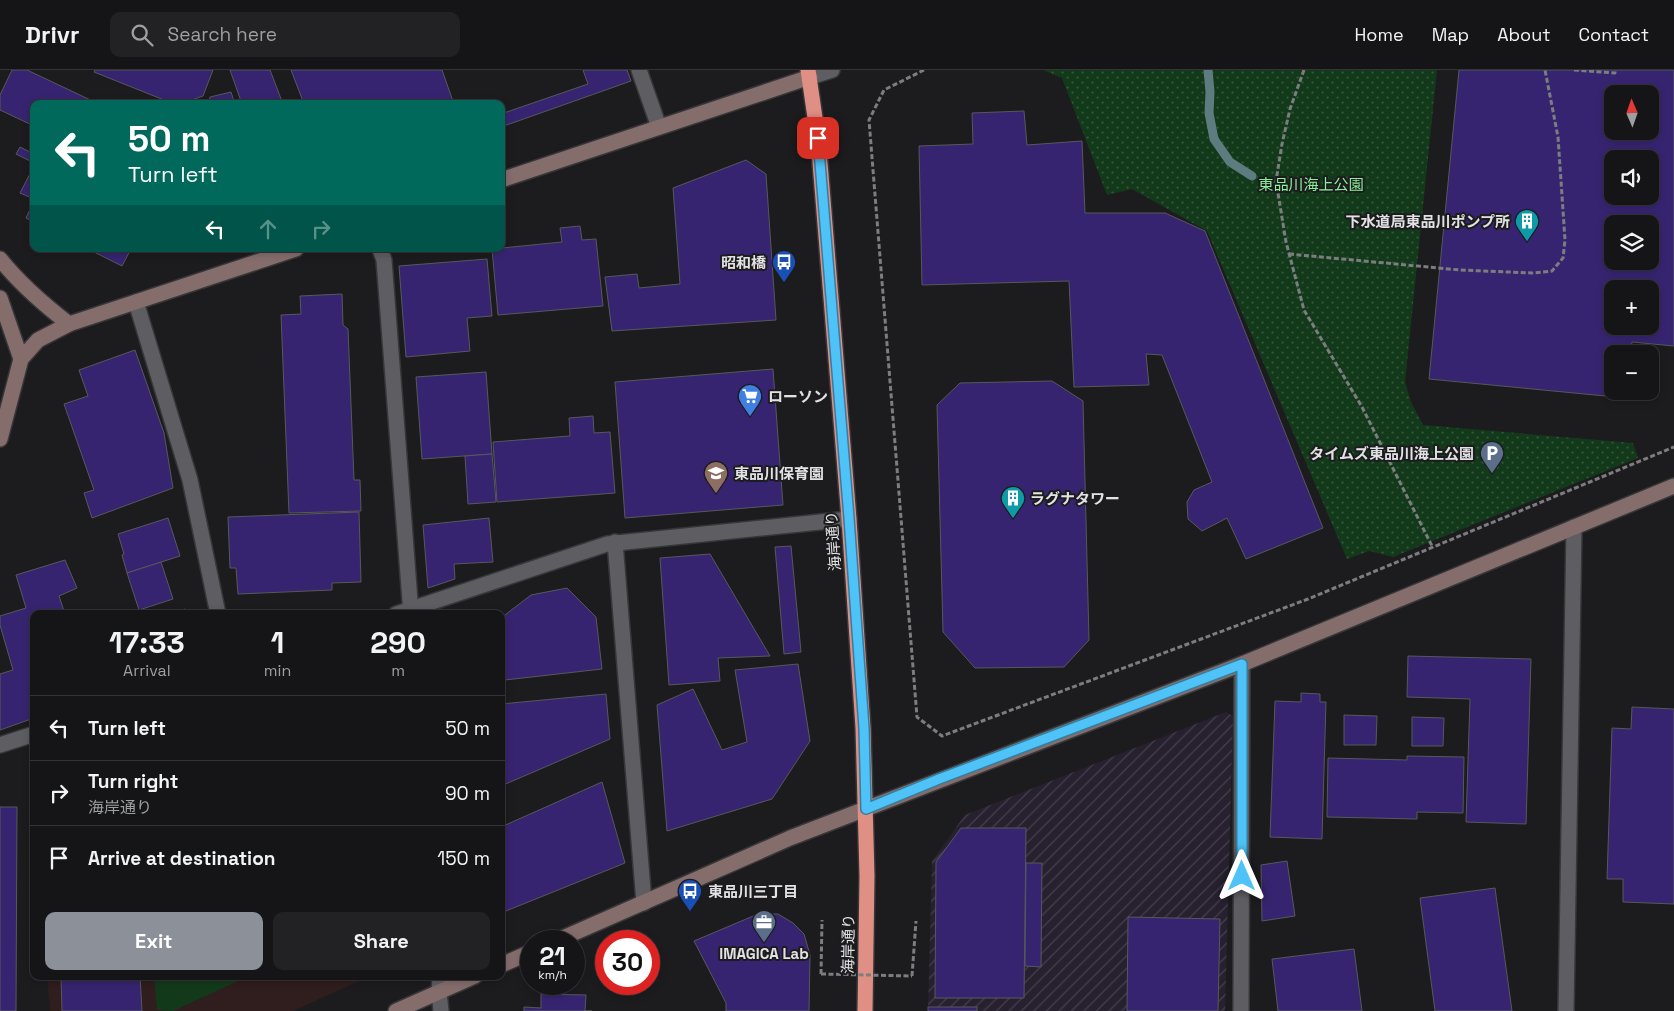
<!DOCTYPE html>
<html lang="en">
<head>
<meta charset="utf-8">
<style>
  body { margin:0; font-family:"Space Grotesk","Noto Sans JP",sans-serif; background:#222224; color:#f1f3f6; height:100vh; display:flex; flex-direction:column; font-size:19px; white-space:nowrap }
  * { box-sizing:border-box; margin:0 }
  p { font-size:16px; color:#9d9fa1 }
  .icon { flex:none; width:28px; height:28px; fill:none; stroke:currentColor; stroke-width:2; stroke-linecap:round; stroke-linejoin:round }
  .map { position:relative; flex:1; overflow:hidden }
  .sheet { position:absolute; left:30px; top:540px; width:475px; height:370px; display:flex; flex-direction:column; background:#151517; border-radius:10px; box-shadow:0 2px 8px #0003,0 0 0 1px #343436 }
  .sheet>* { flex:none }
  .guide { position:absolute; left:30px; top:30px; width:475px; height:152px; border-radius:10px; box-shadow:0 2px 8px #0003,0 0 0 1px #343436; background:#00695c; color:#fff; overflow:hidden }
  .needle { width:32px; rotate:358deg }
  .tools { position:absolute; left:1604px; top:15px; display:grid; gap:10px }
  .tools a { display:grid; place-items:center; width:55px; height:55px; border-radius:10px; background:#151517; box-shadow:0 2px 8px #0003,0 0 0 1px #343436; font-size:25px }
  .speed { position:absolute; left:520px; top:860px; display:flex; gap:10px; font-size:25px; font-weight:700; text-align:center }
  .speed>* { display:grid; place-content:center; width:65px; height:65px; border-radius:50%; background:#151517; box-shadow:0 2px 8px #0003,0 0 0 1px #343436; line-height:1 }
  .speed small { font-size:12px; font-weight:400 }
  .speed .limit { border:8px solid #d22; background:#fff; color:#111 }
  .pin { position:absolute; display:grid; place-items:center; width:42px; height:42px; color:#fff; margin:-21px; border-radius:10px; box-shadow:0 2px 8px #0006 }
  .me { position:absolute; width:55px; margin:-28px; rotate:0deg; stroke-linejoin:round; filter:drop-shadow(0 0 4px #0008) }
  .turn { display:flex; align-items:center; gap:18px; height:105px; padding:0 15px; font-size:22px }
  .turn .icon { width:65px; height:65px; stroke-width:2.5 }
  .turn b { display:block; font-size:35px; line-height:42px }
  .lanes { display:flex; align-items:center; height:48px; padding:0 15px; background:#0003; justify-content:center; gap:25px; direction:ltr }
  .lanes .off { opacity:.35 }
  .eta { display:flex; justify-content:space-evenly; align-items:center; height:85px; text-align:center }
  .eta b { font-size:30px; font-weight:600; line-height:35px }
  .cta { display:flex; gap:10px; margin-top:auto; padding:10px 15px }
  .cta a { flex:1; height:58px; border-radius:10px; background:#8c9099; color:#fff; font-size:20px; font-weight:600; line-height:58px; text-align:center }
  .cta a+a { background:#222224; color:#f1f3f6 }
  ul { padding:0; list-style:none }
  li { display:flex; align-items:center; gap:15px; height:65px; padding:0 15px; border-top:1px solid #343436 }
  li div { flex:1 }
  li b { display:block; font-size:19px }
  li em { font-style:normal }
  header { display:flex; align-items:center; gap:30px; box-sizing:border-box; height:70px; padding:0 25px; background:#151517; border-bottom:1px solid #343436 }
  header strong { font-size:24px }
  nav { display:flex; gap:28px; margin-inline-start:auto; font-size:18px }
  .search { width:350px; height:45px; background:#222224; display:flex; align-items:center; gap:12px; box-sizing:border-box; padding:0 18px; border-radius:10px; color:#9d9fa1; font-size:19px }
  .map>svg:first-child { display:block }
  .industrial { fill:url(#industrial-furrows) }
  .education { fill:#301d1d }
  .grass { fill:#123a1a }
  .park { fill:url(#park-dots) }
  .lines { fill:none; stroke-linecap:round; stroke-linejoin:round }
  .stream { stroke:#5c7c80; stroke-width:9 }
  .building { fill:#372470; stroke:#58585c; fill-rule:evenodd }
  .lane-casing { stroke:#373639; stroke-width:18 }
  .street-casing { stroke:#373639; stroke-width:18 }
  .secondary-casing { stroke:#373639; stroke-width:18 }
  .highway-casing { stroke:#373639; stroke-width:18 }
  .path { stroke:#7d7d80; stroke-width:3; stroke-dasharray:5 2.5; stroke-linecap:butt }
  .lane { stroke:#5e5e62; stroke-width:15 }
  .street { stroke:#5e5e62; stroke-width:15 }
  .secondary { stroke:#856d6c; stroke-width:15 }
  .highway { stroke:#e08f85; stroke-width:15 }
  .path-bridge { stroke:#7d7d80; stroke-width:3; stroke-dasharray:5 2.5; stroke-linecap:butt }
  .route-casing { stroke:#337fa1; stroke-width:12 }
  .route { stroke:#4fc3f7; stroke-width:9 }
  .labels { text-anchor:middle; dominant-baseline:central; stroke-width:4; stroke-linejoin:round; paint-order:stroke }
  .park-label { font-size:15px; fill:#89f199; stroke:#1c1c1f }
  .poi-label { font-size:15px; font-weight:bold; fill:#e2e2e4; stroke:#1c1c1f; text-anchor:start }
  .street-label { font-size:15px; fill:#e2e2e4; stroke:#1c1c1f }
</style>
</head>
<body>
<header>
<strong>Drivr</strong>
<div class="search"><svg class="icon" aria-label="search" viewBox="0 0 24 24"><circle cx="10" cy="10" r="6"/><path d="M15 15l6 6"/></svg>Search here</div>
<nav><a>Home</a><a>Map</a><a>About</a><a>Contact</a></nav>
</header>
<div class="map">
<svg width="1674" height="941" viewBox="0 0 1674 941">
  <defs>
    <pattern id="industrial-furrows" width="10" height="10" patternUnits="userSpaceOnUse" patternTransform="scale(1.25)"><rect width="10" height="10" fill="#27202f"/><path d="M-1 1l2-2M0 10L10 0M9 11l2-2" fill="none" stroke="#46404d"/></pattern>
    <pattern id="park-dots" width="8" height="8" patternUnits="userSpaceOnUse" patternTransform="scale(1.25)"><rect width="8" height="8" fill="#123a1a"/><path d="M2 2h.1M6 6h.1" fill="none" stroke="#34563b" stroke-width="1.8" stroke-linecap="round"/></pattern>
  </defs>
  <rect width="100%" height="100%" fill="#1c1c1f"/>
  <polygon class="industrial" points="1226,642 1233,646 1225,941 928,941 932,791 965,745"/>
  <polygon class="education" points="47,906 370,906 293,941 50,941"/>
  <polygon class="grass" points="154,906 249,906 173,941 157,940"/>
  <polygon class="park" points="1043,0 1437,0 1405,312 1411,332 1423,355 1633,373 1638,388 1393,487 1369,481 1347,489 1207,161 1132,119 1107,125 1062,8"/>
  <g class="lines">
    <polyline class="stream" points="1208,0 1210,22 1209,43 1214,69 1230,92 1252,106"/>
  </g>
  <g class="building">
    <polygon points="12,0 27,0 99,34 34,34 34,56 0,40 0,25"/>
    <polygon points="95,0 213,0 203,26 181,34 174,34 94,2"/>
    <polygon points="230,0 270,0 283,34 242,34"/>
    <polygon points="291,0 442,0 454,34 304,34"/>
    <polygon points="583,0 627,0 631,11 501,57 501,44 588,14"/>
    <path d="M1459 0H1674V276L1632 272 1630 284H1612V321H1627L1626 328 1429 309ZM1612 24H1650V61H1612ZM1612 89H1650V126H1612ZM1612 154H1650V191H1612ZM1612 219H1650V256H1612Z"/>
    <polygon points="231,22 235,34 208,34 210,27"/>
    <polygon points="1024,41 1027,75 1082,71 1085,143 1165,143 1205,161 1323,458 1246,489 1227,448 1202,461 1188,449 1187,432 1194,420 1212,412 1162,285 1146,284 1149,315 1074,317 1069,211 922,215 919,76 973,74 972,43"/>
    <polygon points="20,77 34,84 34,93 16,84"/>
    <polygon points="746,90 766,104 776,250 612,261 605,207 637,204 639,218 680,214 673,118"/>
    <polygon points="34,96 34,129 20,123"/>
    <polygon points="34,131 34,152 26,148"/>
    <polygon points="580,156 582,170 596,169 603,236 498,245 492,179 562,172 560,158"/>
    <polygon points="88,179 131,179 122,196"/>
    <polygon points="487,189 492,246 467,248 470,281 406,287 399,196"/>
    <polygon points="342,224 343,255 348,259 354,410 360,410 361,441 289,443 281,245 301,244 300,226"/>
    <polygon points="135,280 164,363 173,418 92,448 84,423 94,420 64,334 88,326 79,300"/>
    <polygon points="773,299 783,435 625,448 615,312"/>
    <polygon points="486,302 492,384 422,389 416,307"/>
    <polygon points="1052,311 1083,331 1089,570 1064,597 975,598 943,562 937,335 960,313"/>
    <polygon points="593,346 594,363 610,362 615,423 497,432 493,372 570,366 569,348"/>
    <polygon points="492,384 496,432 468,434 465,386"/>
    <polygon points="359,442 361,512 332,513 332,520 238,524 236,498 230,498 228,447"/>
    <polygon points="168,448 180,486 127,503 122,485 124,484 118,464"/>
    <polygon points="489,448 493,492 454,494 455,509 428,518 423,455"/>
    <polygon points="791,476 801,582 784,584 775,477"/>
    <polygon points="710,484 770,586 718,588 720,611 669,615 660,488"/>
    <polygon points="65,490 77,518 59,526 65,544 34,544 34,648 0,660 0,604 13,600 0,555 0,546 26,538 16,505"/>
    <polygon points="161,492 173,529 139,540 127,503"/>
    <polygon points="567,518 596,547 602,599 505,610 501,583 501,548 531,525"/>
    <polygon points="185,539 186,544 170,544"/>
    <polygon points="1408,586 1531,589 1526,754 1466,752 1470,629 1407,627"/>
    <polygon points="798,594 810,671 772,729 667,761 657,635 693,619 722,680 747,672 735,600"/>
    <polygon points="1301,623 1320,624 1320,632 1326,632 1322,769 1270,767 1275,631 1301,632"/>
    <polygon points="606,624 610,669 501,716 501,634"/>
    <polygon points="1632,637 1674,639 1674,834 1623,832 1623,809 1607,809 1612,658 1631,659"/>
    <polygon points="1344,645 1377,646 1376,675 1344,675"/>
    <polygon points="1412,647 1444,648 1443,676 1412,676"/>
    <polygon points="1407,686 1464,687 1463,743 1417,742 1417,749 1327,747 1328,688 1407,690"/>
    <polygon points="602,712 625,793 501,843 501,757"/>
    <polygon points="0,737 17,737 16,941 0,941"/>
    <polygon points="961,758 1026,758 1024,928 935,928 936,792"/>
    <polygon points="1287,791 1295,846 1262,851 1261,795"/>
    <polygon points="1026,793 1042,793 1041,897 1025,896"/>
    <polygon points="1495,818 1512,941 1435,941 1420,828"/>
    <polygon points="758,844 778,844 793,853 804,864 810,885 809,941 726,941 726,933 694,871"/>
    <polygon points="1128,847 1220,849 1218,941 1127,941"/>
    <polygon points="1354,879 1362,941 1278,941 1272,889"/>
    <polygon points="61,906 140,906 142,941 62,941"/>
    <polygon points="541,924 586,925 585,941 592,941 524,941 524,937 541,938"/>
    <rect x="928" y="937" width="49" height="4"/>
  </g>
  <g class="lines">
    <g class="lane-casing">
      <polyline id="lane" points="639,0 659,57"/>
    </g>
    <g class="street-casing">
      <g id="street">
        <polyline points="810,7 832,0"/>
        <polyline points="380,179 384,190 411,544"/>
        <polyline points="136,232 190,410 218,544"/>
        <polyline points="615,472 644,833"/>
        <polyline points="396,544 607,474 849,449"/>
        <polyline points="0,675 34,664"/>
        <polyline points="440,906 439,922 441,941"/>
        <polyline points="1241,941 1242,594"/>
        <polyline points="1566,941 1574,457"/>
      </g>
    </g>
    <g class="secondary-casing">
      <g id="secondary">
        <polyline points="501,110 810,7"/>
        <path d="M0 189C20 214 43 234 69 254"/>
        <polyline points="0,228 21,289"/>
        <polyline points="0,369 21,289 38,270 69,254 296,179"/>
        <polyline points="556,871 790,768 1242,594 1674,416"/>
        <polyline points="501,895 531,882"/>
        <polyline points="396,941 475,906"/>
      </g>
    </g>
    <g class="highway-casing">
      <polyline id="highway" points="808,0 818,68 849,449 863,658 867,806 865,941"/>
    </g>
    <g class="path">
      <polyline points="924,0 884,20 869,50 917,647 942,666 1308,529 1674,377"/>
      <polyline points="1304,0 1290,39 1282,74 1276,111 1286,172 1304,240 1362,337 1433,478"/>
      <polyline points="1574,0 1615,3 1615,0"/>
      <polyline points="1289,184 1460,200 1532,203 1552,201 1563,188 1565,170 1558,67 1545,0"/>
      <polyline points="821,904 822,850"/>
      <polyline points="912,906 916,851"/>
    </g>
    <use href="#lane" class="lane"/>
    <use href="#street" class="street"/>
    <use href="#secondary" class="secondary"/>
    <use href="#highway" class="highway"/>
    <polyline class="path-bridge" points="821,904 912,906"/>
  </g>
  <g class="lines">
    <g class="route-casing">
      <polyline id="route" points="818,68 849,448 864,658 866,739 939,709 1242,594 1242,806"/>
    </g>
    <use href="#route" class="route"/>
  </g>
  <defs>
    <g id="building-pin" transform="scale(1.25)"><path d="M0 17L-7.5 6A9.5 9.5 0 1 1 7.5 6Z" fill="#0f9aa8" stroke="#1c1c1f"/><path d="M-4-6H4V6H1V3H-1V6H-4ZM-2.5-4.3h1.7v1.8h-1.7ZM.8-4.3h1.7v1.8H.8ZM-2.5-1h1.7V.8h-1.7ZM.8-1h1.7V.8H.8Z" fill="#fff"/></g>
    <g id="bus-pin" transform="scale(1.25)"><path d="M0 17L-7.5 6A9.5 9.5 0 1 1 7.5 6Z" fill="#1a4fb4" stroke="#1c1c1f"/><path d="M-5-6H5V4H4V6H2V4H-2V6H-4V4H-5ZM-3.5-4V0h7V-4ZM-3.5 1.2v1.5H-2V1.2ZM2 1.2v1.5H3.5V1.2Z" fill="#fff"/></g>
    <g id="supermarket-pin" transform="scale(1.25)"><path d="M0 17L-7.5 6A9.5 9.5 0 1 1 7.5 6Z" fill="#3f7fe0" stroke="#1c1c1f"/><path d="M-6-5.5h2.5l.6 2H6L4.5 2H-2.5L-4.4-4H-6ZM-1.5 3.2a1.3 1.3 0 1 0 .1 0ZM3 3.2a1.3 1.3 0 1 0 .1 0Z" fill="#fff"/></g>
    <g id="parking-pin" transform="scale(1.25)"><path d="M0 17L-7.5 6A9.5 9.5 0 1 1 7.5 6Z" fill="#5c6f8a" stroke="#1c1c1f"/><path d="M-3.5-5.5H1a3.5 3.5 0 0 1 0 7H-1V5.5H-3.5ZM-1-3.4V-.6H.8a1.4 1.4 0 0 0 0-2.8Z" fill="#fff"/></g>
    <g id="school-pin" transform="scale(1.25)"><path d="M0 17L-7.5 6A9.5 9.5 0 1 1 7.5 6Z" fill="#8d6e63" stroke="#1c1c1f"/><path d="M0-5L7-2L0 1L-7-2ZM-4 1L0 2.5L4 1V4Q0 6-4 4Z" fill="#fff"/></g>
    <g id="office-pin" transform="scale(1.25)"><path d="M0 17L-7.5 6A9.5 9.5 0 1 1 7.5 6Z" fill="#5c6f8a" stroke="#1c1c1f"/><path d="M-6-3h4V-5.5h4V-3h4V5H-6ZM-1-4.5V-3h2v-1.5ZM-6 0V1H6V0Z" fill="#fff"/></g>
  </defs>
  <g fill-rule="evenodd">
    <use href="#building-pin" x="1527" y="151"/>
    <use href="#bus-pin" x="784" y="192"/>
    <use href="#supermarket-pin" x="750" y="326"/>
    <use href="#parking-pin" x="1492" y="383"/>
    <use href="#school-pin" x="716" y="403"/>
    <use href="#building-pin" x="1013" y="428"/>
    <use href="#bus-pin" x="690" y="821"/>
    <use href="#office-pin" x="764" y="852"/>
  </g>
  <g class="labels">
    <g class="park-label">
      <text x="1311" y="114">東品川海上公園</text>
    </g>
    <g class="poi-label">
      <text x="1510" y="151" text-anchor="end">下水道局東品川ポンプ所</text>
      <text x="766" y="192" text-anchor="end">昭和橋</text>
      <text x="768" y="326">ローソン</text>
      <text x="1474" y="383" text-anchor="end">タイムズ東品川海上公園</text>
      <text x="734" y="403">東品川保育園</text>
      <text x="1030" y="428">ラグナタワー</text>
      <text x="708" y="821">東品川三丁目</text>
      <text x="764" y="883" text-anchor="middle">IMAGICA Lab</text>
    </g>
    <g class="street-label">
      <text transform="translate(833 471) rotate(-94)">海岸通り</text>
      <text transform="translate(848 874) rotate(-89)">海岸通り</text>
    </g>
  </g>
</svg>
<div class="tools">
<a><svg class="needle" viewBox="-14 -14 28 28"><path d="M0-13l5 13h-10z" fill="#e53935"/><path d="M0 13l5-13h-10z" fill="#9d9fa1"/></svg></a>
<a><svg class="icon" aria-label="sound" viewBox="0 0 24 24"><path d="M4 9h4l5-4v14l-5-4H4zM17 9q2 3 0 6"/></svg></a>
<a><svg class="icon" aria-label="layers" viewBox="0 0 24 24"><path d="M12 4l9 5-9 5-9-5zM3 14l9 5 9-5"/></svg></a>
<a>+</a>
<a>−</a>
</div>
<div class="speed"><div>21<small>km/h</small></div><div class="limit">30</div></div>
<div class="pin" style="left:818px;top:68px;background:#d93025"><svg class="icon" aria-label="arrive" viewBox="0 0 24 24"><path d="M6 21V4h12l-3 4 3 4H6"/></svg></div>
<svg class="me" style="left:1242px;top:806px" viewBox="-20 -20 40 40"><path d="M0-17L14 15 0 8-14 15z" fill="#4fc3f7" stroke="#fff" stroke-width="4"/></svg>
<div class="guide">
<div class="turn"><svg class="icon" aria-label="left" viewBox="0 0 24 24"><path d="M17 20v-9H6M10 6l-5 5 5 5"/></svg><div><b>50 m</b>Turn left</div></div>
<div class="lanes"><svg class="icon" aria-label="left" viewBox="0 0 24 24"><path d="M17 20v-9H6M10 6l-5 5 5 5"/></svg><svg class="icon off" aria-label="ahead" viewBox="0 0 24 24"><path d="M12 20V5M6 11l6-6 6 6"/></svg><svg class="icon off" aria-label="right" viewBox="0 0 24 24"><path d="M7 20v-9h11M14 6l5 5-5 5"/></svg></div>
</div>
<section class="sheet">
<div class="eta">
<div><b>17:33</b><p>Arrival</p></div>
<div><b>1</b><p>min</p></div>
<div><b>290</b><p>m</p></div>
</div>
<ul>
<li><svg class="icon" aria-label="left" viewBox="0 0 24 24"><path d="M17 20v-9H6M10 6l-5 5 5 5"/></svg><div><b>Turn left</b></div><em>50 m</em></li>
<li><svg class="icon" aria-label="right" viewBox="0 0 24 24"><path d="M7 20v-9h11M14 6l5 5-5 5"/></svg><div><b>Turn right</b><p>海岸通り</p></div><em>90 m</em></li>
<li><svg class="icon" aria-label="arrive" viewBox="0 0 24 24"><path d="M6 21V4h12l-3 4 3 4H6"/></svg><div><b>Arrive at destination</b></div><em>150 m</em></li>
</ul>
<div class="cta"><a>Exit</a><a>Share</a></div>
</section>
</div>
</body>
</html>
